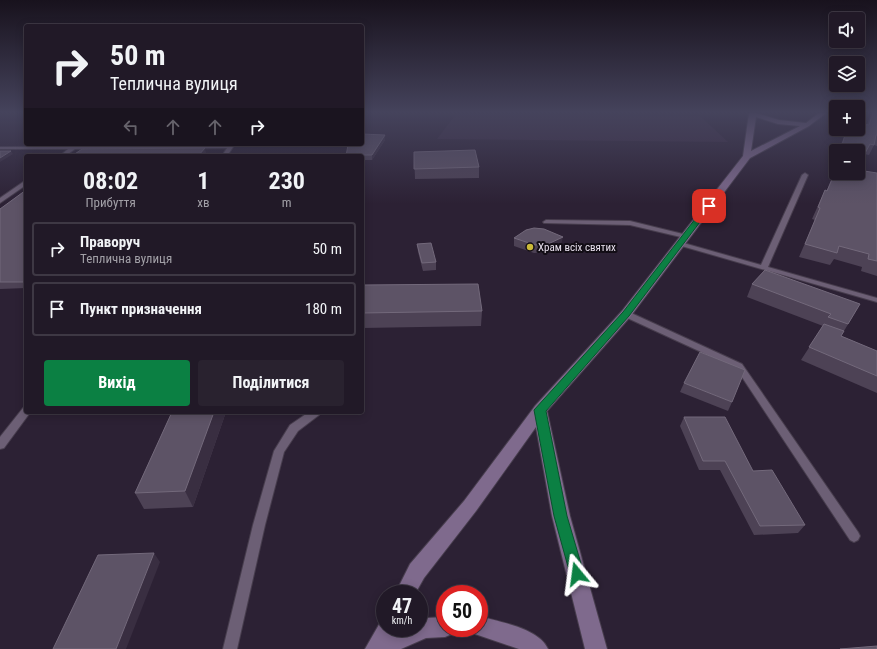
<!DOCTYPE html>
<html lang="uk">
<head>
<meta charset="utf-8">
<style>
  body { margin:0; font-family:"Roboto Condensed",sans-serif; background:#29222f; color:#f1f3f6; height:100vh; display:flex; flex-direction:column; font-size:15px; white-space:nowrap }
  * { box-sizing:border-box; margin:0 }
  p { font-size:13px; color:#a2a0a7 }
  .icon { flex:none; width:22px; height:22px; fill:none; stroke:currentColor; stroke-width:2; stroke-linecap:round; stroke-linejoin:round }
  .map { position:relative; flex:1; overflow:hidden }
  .details { position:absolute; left:24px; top:154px; width:340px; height:260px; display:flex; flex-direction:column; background:#211927; border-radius:4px; box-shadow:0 2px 10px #0003,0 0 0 1px #3e3844 }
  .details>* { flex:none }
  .banner { position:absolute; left:24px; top:24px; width:340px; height:122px; border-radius:4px; box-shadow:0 2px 10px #0003,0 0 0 1px #3e3844; background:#211927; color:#f1f3f6; overflow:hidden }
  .buttons { position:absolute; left:829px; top:12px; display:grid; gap:8px }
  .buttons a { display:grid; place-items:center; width:36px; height:36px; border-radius:4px; background:#211927; box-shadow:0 2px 10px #0003,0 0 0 1px #3e3844; font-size:20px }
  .speed { position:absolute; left:376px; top:585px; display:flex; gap:8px; font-size:20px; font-weight:700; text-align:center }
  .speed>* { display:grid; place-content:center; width:52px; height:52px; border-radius:50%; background:#211927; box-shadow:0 2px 10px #0003,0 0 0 1px #3e3844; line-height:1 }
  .speed small { font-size:10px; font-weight:400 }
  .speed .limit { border:6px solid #d22; background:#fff; color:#111 }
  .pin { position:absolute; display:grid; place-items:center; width:34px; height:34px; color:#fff; margin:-17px; border-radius:8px; box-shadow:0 2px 6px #0006 }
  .me { position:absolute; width:44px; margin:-22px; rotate:344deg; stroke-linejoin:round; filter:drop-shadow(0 0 3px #0008) }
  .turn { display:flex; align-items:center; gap:14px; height:84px; padding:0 20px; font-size:18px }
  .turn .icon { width:52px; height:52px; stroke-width:2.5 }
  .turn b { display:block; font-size:28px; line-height:34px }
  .lanes { display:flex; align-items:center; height:38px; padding:0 20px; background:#0003; justify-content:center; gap:20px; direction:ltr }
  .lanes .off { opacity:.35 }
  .eta { display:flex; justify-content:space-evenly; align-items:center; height:68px; text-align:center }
  .eta b { font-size:24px; font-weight:700; line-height:28px }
  .action { display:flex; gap:8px; margin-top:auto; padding:8px 20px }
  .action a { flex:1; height:46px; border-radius:4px; background:#0b8043; color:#fff; font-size:16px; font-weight:700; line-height:46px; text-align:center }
  .action a+a { background:#29222f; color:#f1f3f6 }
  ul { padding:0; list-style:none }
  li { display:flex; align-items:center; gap:12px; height:54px; margin:0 8px 6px; padding:0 12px; border:2px solid #3e3844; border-radius:4px }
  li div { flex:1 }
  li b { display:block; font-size:15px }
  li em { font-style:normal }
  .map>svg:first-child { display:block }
  .built { fill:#392a41 }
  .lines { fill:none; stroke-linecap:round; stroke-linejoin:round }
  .service-casing { stroke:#473d4d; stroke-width:2 }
  .secondary-casing { stroke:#473d4d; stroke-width:2 }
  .service { fill:#6c5f75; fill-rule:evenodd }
  .secondary { fill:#7f6a8d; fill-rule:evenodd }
  .wall { fill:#4d4255 }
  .shaded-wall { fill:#392e41 }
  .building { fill:#5d5366; stroke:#73697b }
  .route { fill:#0b8043; stroke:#07532c }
  .poi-dot { fill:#cbba39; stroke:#120d15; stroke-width:1.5 }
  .labels { text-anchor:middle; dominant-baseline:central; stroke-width:4; stroke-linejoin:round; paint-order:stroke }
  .poi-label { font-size:11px; fill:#e7dfec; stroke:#120d15; text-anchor:start }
</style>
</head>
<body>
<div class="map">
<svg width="877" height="649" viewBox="0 0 877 649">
  <rect width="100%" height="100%" fill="#2c2134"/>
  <polygon class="built" points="456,114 700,116 728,142 437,139"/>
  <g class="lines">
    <g class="service-casing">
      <g id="service">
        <polygon points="231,146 233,147 227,156 222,156 227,148 75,149 65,156 60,156 68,149 0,149 0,147"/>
        <polygon points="805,173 808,175 768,267 877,298 877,302 678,245 677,244 680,242 761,265 802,175"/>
        <polygon points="26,180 26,185 0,203 0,198"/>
        <polygon points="546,220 630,221 687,235 688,236 685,238 630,225 544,223 543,222"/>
        <polygon points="623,312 629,312 742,364 858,532 860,536 858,540 854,542 850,540 736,368 623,316 622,314"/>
        <polygon points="26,407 26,412 30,412 29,414 4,448 0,449 0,437 23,408"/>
        <polygon points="309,412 321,412 319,415 298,431 284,452 265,525 237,649 223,649 253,525 274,451 290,425"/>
      </g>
    </g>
    <g class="secondary-casing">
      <g id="secondary">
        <path d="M749 113H756L779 120 806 123 819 113H826L809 126 750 158 630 317 547 411 570 516 607 649H585L552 516 536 427 476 511 424 578 415 594H395L410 564 464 501 535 406 622 311 743 156ZM756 117 778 124 800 126 751 151Z"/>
        <path d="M479 616C499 622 539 628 548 649H519L472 633 470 628H479Z"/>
        <polygon points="445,617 445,628 455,628 452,634 445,637 426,638 401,649 365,649 381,621 385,619 385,628 398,628 398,630 419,628 419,621 426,618"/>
      </g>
    </g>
    <use href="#service" class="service"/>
    <use href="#secondary" class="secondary"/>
  </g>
  <g class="wall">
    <polygon points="871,113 877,113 877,146 874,145 869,155 864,154 858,151 838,151 842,142 846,132 856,134 861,124 867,125"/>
    <polygon points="385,135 385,140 372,160 362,160 362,161 362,156 346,156"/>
    <polygon points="414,152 479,167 479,178 415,179"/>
    <polygon points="836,158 836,165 834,165"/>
    <polygon points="836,168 836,173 877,173 877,276 861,271 862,267 834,259 830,265 799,257 815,220 812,219 825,190 827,190"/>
    <polygon points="26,190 26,288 0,289 0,209"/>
    <polygon points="514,238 561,245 547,252 534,253 514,246"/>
    <polygon points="417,244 436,262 436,270 423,271 418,252"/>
    <polygon points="752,284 860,304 841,336 877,351 877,393 801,360 823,326 747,297"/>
    <polygon points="362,285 482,311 481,326 362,328"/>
    <polygon points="684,383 732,402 728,411 680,392"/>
    <polygon points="172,412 226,412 193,507 144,509 135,493"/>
    <polygon points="684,417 753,471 805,525 798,533 754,535 720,470 699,470 680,426"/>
  </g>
  <g class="shaded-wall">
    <polygon points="385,135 385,140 372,160 372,155"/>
    <polygon points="205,148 206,153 204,156 198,156"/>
    <polygon points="11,151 13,154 0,162 0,158"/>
    <polygon points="563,237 561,245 547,252 548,244"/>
    <polygon points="214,412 226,412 193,507 185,491"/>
    <polygon points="154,553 160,562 126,649 116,649"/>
  </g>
  <g class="building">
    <polygon points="873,113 877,113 877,135 876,135 874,145 870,144 858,166 858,151 840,151 846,132 858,134 861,124 869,125"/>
    <polygon points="362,134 385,135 372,155 362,155 362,156 346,156 348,145 349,144 362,144"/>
    <polygon points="205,148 198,156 72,156 82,149"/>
    <polygon points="475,150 479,167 414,169 414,152"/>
    <polygon points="0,151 11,151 0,158"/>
    <polygon points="836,170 836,173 858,173 858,170 877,173 877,261 868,259 869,254 839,246 837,253 805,244 820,208 818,207 825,190 827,191"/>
    <polygon points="26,190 26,282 0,282 0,209"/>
    <polygon points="534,228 544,229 563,237 548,244 535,245 514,238 526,230"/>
    <polygon points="431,243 436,262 422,263 417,244"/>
    <polygon points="765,270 860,304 848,324 828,317 831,314 752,284"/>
    <polygon points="478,284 482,311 362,313 362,285"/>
    <polygon points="824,324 844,331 841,336 877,351 877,376 809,347"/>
    <polygon points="700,352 745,370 732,402 684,383"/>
    <polygon points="172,412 214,412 185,491 135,493"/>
    <polygon points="684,417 725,417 753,471 772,470 805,525 760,526 725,461 703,461"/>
    <polygon points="154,553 116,649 53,649 98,555"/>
    <polygon points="877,646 877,649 840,649"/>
  </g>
  <linearGradient id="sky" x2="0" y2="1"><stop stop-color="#18121d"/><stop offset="0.55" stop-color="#45435c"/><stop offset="1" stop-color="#45435c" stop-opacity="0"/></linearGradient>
  <rect width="877" height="204" fill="url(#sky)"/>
  <polygon class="route" points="706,205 712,206 629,316 546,411 567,516 584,574 582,579 577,581 572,579 570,574 554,516 534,410 623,312"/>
  <circle class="poi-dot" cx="530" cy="247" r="4"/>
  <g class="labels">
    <g class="poi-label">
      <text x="538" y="247">Храм всіх святих</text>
    </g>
  </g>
</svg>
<div class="buttons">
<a><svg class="icon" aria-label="sound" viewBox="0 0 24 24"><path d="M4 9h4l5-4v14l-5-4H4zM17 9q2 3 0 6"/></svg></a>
<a><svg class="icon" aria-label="layers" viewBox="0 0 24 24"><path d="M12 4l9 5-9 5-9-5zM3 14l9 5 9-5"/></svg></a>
<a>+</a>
<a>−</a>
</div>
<div class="speed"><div>47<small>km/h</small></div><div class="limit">50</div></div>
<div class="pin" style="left:709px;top:206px;background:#d93025"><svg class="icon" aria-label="arrive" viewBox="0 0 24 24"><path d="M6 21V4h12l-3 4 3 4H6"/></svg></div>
<svg class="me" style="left:577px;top:574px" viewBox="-20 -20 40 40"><path d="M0-17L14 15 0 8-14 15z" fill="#0b8043" stroke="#fff" stroke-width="4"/></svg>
<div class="banner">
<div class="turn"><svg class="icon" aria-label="right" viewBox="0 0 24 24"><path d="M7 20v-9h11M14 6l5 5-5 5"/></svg><div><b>50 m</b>Теплична вулиця</div></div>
<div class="lanes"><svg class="icon off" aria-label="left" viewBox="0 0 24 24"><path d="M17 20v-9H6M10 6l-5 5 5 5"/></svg><svg class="icon off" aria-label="ahead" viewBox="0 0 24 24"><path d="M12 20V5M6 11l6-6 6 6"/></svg><svg class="icon off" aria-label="ahead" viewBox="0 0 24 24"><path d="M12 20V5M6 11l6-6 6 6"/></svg><svg class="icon" aria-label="right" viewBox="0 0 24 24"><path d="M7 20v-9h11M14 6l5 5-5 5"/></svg></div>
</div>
<section class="details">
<div class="eta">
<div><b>08:02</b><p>Прибуття</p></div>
<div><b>1</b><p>хв</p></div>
<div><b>230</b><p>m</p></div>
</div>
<ul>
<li><svg class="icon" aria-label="right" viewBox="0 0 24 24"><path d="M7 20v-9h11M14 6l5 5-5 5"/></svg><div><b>Праворуч</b><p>Теплична вулиця</p></div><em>50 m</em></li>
<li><svg class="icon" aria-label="arrive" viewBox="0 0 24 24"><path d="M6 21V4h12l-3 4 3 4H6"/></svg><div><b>Пункт призначення</b></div><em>180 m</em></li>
</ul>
<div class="action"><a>Вихід</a><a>Поділитися</a></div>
</section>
</div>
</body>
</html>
